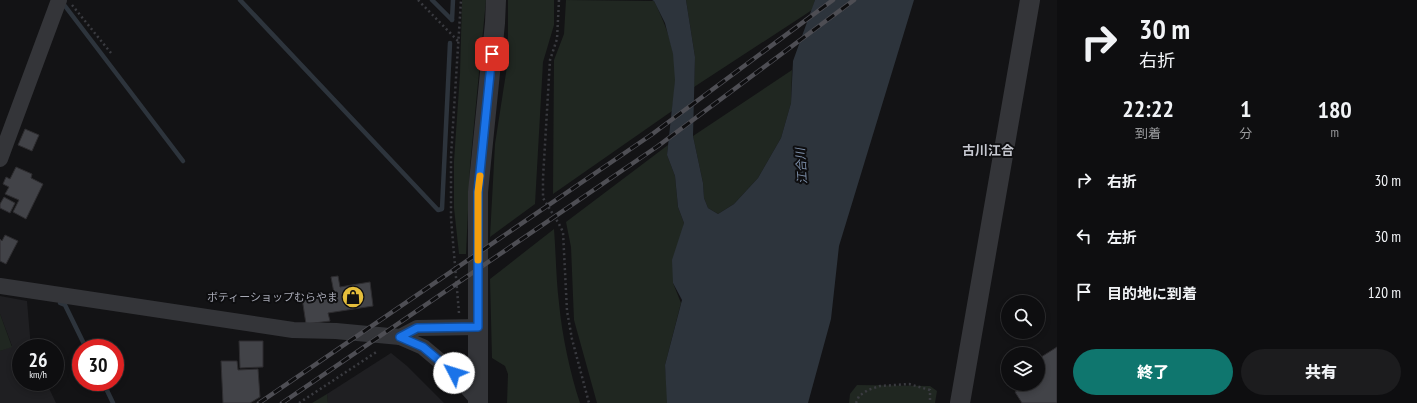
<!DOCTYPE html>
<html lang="ja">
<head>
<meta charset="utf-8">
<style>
  body { margin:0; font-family:"PT Sans Narrow","Noto Sans JP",sans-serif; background:#1c1c1e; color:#f1f3f6; height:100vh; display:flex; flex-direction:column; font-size:15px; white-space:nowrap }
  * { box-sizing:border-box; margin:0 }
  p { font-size:13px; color:#9b9c9f }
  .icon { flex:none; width:22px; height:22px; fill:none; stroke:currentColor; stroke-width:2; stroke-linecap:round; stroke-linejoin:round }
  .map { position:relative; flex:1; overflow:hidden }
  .details { display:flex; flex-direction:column; background:#0e0e10; width:360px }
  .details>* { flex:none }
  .hud { background:#0e0e10; color:#f1f3f6; overflow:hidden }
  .tools { position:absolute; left:1001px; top:295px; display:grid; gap:8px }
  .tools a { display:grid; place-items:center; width:44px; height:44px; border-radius:50%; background:#0e0e10; box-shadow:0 2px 6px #0003,0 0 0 1px #2e2e30; font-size:20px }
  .speed { position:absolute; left:12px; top:339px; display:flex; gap:8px; font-size:20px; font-weight:700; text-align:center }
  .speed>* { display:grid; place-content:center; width:52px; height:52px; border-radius:50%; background:#0e0e10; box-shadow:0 2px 6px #0003,0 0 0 1px #2e2e30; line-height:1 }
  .speed small { font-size:10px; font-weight:400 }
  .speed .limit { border:6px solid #d22; background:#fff; color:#111 }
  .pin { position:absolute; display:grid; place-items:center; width:34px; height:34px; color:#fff; margin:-17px; border-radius:8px; box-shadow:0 2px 6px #0006 }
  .me { position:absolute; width:44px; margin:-22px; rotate:310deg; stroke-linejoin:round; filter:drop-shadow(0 0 3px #0008) }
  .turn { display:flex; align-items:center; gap:14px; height:84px; padding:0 16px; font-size:18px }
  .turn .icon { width:52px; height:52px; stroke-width:2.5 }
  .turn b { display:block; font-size:28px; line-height:34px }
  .eta { display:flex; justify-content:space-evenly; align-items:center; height:68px; text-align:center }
  .eta b { font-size:24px; font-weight:800; line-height:28px }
  .primary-button { display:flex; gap:8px; margin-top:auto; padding:8px 16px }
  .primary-button a { flex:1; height:46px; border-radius:24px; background:#0f766e; color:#fff; font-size:16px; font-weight:800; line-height:46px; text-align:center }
  .primary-button a+a { background:#1c1c1e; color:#f1f3f6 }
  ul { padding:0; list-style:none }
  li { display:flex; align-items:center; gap:12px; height:56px; padding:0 16px }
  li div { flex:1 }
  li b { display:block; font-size:15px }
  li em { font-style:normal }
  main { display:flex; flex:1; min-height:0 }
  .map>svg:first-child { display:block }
  .built { fill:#1f1f22 }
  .green { fill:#202721 }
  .water { fill:#2d343c }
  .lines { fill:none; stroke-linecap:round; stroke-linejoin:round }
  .stream { stroke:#2d343c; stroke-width:4.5 }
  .building { fill:#424348; stroke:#2e2d30 }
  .path { stroke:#3a3b40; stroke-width:2.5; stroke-dasharray:2 3; stroke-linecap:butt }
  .minor { stroke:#343539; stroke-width:16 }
  .tertiary { stroke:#343539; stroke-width:20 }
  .rail-casing { stroke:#4e4e54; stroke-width:4.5 }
  .rail { stroke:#0e0e10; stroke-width:3; stroke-dasharray:9; stroke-linecap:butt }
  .route-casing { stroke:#114b97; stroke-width:10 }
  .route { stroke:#1a73e8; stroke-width:7 }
  .slow { stroke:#f59e0b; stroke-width:7 }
  .labels { text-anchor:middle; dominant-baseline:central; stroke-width:4; stroke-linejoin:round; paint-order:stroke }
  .poi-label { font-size:11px; fill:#a6a8b4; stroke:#0e0e10; text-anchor:end }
  .water-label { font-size:12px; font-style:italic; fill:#7f92ad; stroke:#0e0e10 }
  .quarter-label { font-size:13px; font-weight:bold; fill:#c6c8d0; stroke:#0e0e10 }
</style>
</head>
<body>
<main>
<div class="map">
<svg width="1057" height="403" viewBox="0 0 1057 403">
  <rect width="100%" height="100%" fill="#131315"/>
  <g class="built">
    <polygon points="0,296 27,301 31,348 21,348 21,382 46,382 56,403 0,403 0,351 12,346 0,314"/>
    <polygon points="391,353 407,366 444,403 328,403 327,394"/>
  </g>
  <g class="green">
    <polygon points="462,0 486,0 470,166 466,254 459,254 454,208 454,161 460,74"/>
    <polygon points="508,0 554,0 554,25 543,62 535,204 490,237 495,144 508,60"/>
    <path d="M566 0 654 1C666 25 677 53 675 81 675 91 673 101 672 111L553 194 554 60 564 34Z"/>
    <polygon points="686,0 815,0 812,10 694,87 695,57"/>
    <polygon points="792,70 791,103 781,138 758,178 734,204 718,214 708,208 704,198 703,183 693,136"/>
    <polygon points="668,145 667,155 675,176 678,207 684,223 673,283 681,303 665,365 668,403 597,403 574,320 571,247 566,222"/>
    <path d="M554 229C556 254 556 279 559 303 562 335 570 373 580 403H507L508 374 505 366 492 358 490 279Z"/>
    <polygon points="0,314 12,347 0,351"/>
    <polygon points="857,385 930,386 937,391 935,403 849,403 850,394"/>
    <polygon points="327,394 328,403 312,403"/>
  </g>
  <polygon class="water" points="652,0 686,0 695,57 693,136 703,183 704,198 708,208 718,214 734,204 758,178 781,138 791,103 793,61 815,0 914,0 839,246 831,319 808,403 667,403 665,365 682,300 673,283 672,260 684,223 678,207 675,176 667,155 675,80 673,54 665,23 654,1"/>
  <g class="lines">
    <g class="stream">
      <polyline points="240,0 438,210 442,209 450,43"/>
      <polyline points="432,0 452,20"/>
      <polyline points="65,6 183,161"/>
      <polyline points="452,20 453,0"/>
      <polyline points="60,303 65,305 86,348"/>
      <polyline points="103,382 113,403"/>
    </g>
  </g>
  <g class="building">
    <polygon points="25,129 39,135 32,151 18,145"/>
    <polygon points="16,167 32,174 31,178 43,184 26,219 13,212 19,200 5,194 9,187 3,184 6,177 10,179"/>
    <polygon points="4,197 15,203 10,213 0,208 0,204"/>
    <polygon points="5,235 18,241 6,264 0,261 0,239 2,241"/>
    <polygon points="338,276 340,287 370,282 373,306 328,313 330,321 306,324 302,298 334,293 331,277"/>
    <polygon points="239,341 263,341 263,367 240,368"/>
    <polygon points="1057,347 1057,403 1022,403 1015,392 1027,384 1038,384 1038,359"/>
    <polygon points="221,361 237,361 238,370 258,369 260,397 250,403 223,403"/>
  </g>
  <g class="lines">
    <g class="path">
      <polyline points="418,0 458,41"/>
      <polyline points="559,0 557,39 550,60 543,178 543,198 559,224 563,232 567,311 572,339 589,403"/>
      <polyline points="72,5 111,53"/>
      <polyline points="459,313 451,218 451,156 461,0"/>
      <polyline points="299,403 378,351"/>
      <polyline points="856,403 859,396 868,390 880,386 909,384 930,390 930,403"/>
    </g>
    <g class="minor">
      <polyline points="0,159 59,0"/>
      <polyline points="0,286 293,330 336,331 400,337 423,347 454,373 478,400"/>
      <polyline points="400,337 417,328 478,327"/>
    </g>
    <g class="tertiary">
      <polyline points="478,403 478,192 495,23 496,0"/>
      <polyline points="960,403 1030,0"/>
    </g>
    <g class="rail-casing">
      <g id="rail">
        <polyline points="259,403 651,135 833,0"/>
        <polyline points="282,403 658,146 854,0"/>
      </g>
    </g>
    <use href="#rail" class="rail"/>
  </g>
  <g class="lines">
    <g class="route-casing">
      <polyline id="route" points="454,373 423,347 400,337 417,328 478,327 478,192 492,54"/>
    </g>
    <use href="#route" class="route"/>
    <polyline class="slow" points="478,260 478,192 480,176"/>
  </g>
  <defs>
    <g id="shop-disc" transform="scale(1.15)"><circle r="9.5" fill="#e5be3b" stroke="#0e0e10"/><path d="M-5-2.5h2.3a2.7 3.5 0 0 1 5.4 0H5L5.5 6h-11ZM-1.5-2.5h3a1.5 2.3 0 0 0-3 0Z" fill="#111"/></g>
  </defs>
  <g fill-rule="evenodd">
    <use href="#shop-disc" x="353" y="297"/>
  </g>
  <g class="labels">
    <g class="poi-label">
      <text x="338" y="297">ボティーショップむらやま</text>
    </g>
    <g class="water-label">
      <text transform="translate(801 166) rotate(-94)">江合川</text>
    </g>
    <g class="quarter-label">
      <text x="988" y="150">古川江合</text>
    </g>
  </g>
</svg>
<div class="tools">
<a><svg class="icon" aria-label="search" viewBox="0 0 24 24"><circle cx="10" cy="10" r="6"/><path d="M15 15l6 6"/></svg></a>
<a><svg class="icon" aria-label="layers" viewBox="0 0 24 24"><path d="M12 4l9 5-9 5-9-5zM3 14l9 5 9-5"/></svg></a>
</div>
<div class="speed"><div>26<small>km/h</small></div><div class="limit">30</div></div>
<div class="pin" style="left:492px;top:54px;background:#d93025"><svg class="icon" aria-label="arrive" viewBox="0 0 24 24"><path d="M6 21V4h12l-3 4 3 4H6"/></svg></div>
<svg class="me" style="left:454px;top:373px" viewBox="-20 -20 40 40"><circle r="19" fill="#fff"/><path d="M0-13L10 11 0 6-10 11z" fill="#1a73e8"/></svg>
</div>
<section class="details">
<div class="hud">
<div class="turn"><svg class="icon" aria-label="right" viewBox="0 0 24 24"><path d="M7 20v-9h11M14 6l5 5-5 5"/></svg><div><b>30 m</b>右折</div></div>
</div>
<div class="eta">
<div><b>22:22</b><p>到着</p></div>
<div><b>1</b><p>分</p></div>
<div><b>180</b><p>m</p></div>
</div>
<ul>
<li><svg class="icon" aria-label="right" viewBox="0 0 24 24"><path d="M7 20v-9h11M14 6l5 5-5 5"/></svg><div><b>右折</b></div><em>30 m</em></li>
<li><svg class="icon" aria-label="left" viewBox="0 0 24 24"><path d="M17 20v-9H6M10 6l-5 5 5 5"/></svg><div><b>左折</b></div><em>30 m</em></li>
<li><svg class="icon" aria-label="arrive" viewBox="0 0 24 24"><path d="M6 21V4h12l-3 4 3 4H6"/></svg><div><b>目的地に到着</b></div><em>120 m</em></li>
</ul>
<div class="primary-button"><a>終了</a><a>共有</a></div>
</section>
</main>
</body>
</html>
